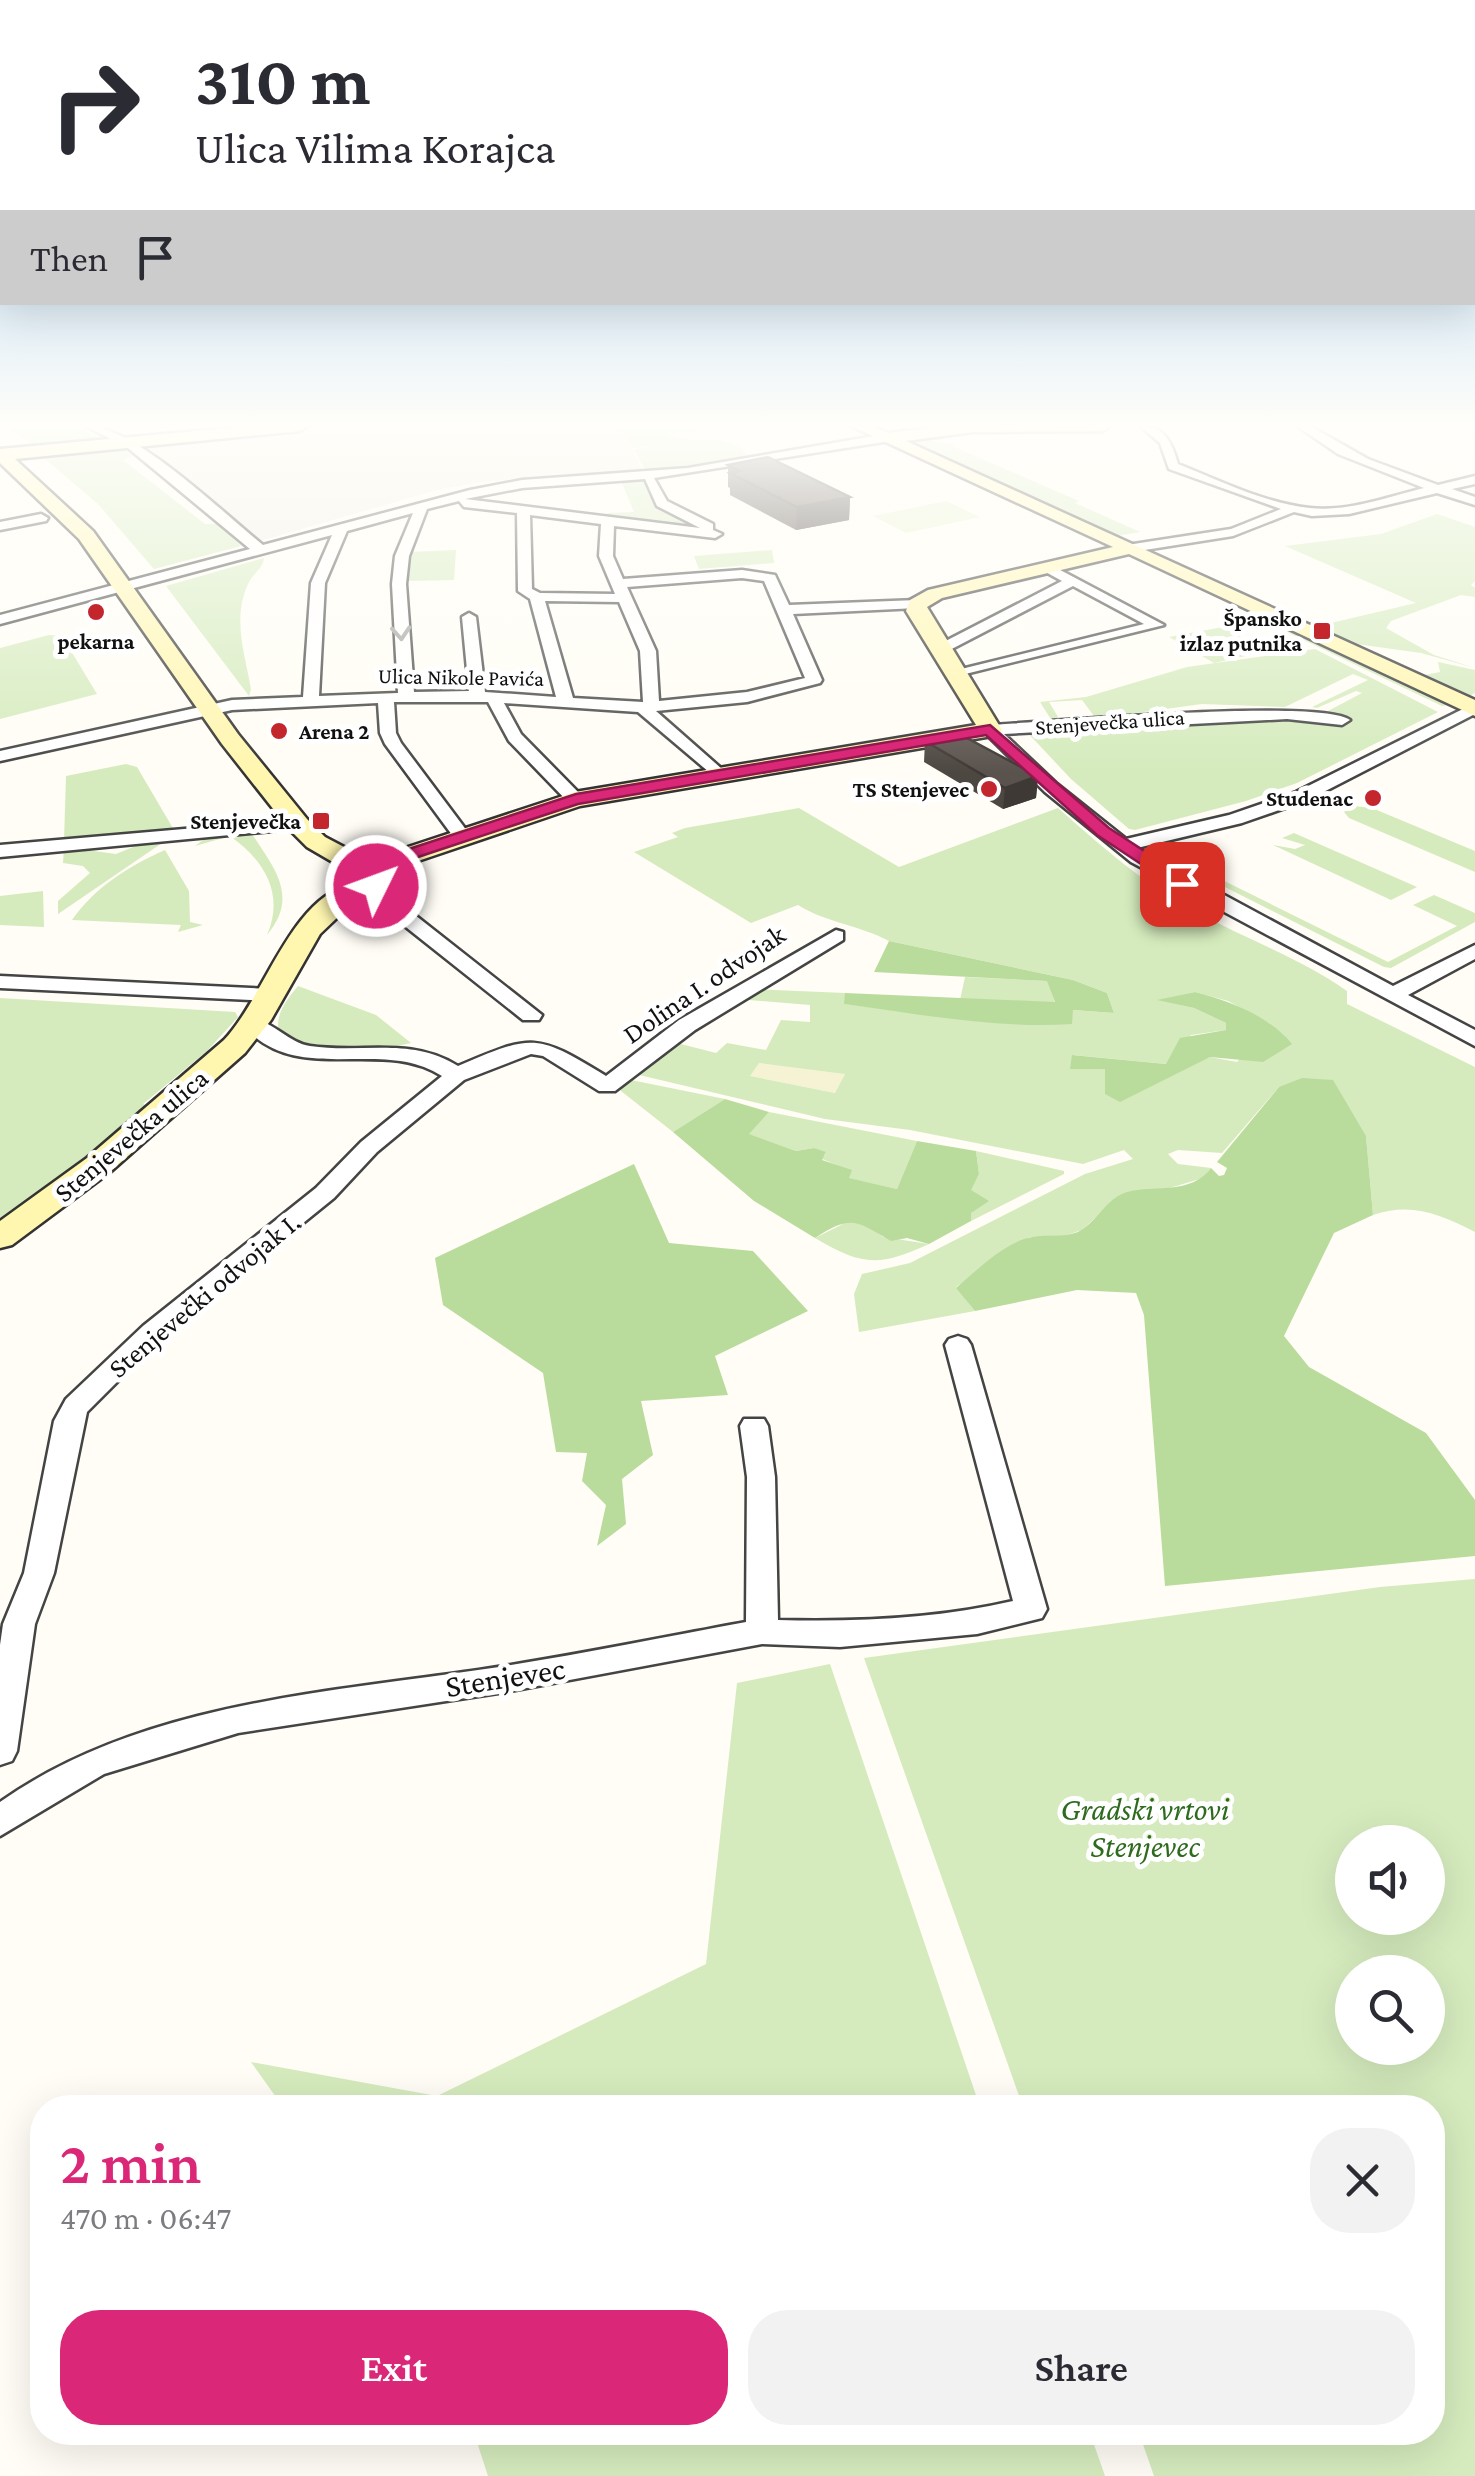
<!DOCTYPE html>
<html lang="en">
<head>
<meta charset="utf-8">
<style>
  body { margin:0; font-family:"Crimson Pro",serif; background:#f2f2f3; color:#2b2b33; height:100vh; display:flex; flex-direction:column; font-size:38px; white-space:nowrap }
  * { box-sizing:border-box; margin:0 }
  p { font-size:32px; color:#7c7c81 }
  .icon { flex:none; width:55px; height:55px; fill:none; stroke:currentColor; stroke-width:2; stroke-linecap:round; stroke-linejoin:round }
  .map { position:relative; flex:1; overflow:hidden }
  .side { position:absolute; left:30px; top:2095px; width:1415px; height:350px; display:flex; flex-direction:column; background:#fff; border-radius:40px; box-shadow:0 10px 40px #0002 }
  .side>* { flex:none }
  .top-card { position:absolute; left:0px; top:0px; width:1475px; height:305px; box-shadow:0 10px 40px #0002; background:#fff; color:#2b2b33; overflow:hidden }
  .fabs { position:absolute; left:1335px; top:1825px; display:grid; gap:20px }
  .fabs a { display:grid; place-items:center; width:110px; height:110px; border-radius:50%; background:#fff; box-shadow:0 10px 40px #0002; font-size:50px }
  .pin { position:absolute; display:grid; place-items:center; width:85px; height:85px; color:#fff; margin:-42px; border-radius:20px; box-shadow:0 5px 15px #0006 }
  .me { position:absolute; width:110px; margin:-55px; rotate:48deg; stroke-linejoin:round; filter:drop-shadow(0 0 8px #0008) }
  .turn { display:flex; align-items:center; gap:35px; height:210px; padding:0 30px; font-size:45px }
  .turn .icon { width:130px; height:130px; stroke-width:2.5 }
  .turn b { display:block; font-size:70px; line-height:85px }
  .then { display:flex; align-items:center; height:95px; padding:0 30px; background:#0003; gap:20px; font-size:38px }
  .round { display:grid; place-items:center; flex:none; width:105px; height:105px; border-radius:40px; background:#f2f2f3 }
  .headline { display:flex; align-items:center; justify-content:space-between; height:170px; padding:0 30px }
  h1 { font-size:60px; font-weight:600; line-height:75px; color:#db2777 }
  .cta { display:flex; gap:20px; margin-top:auto; padding:20px 30px }
  .cta a { flex:1; height:115px; border-radius:40px; background:#db2777; color:#fff; font-size:40px; font-weight:600; line-height:115px; text-align:center }
  .cta a+a { background:#f2f2f3; color:#2b2b33 }
  .map>svg:first-child { display:block }
  .farmland { fill:#f6f3d4 }
  .green { fill:#d5ebbd; fill-rule:evenodd }
  .forest { fill:#b9dc9c }
  .pitch { fill:#e6f2cf }
  .plaza { fill:#f1ede2 }
  .lines { fill:none; stroke-linecap:round; stroke-linejoin:round }
  .street-casing { stroke:#444; stroke-width:5 }
  .secondary-casing { stroke:#333; stroke-width:5 }
  .street { fill:#fff; fill-rule:evenodd }
  .secondary { fill:#fff6b0; fill-rule:evenodd }
  .wall { fill:#4d4742 }
  .shaded-wall { fill:#3f3936 }
  .building { fill:#5a524d; stroke:#3f3936; stroke-width:2.5 }
  .oneway { stroke:#a0a0a0 }
  .route { fill:#db2777; stroke:#8e194d; stroke-width:2.5 }
  .poi-dot { fill:#c4262e; stroke:#fff; stroke-width:4 }
  .labels { text-anchor:middle; dominant-baseline:central; stroke-width:10; stroke-linejoin:round; paint-order:stroke }
  .far-poi-label { font-size:22px; font-weight:bold; fill:#111; stroke:#fff; text-anchor:end }
  .far-street-label { font-size:22px; fill:#111; stroke:#fff }
  .street-label { font-size:28px; fill:#111; stroke:#fff }
  .near-street-label { font-size:32px; fill:#111; stroke:#fff }
  .near-park-label { font-size:32px; font-style:italic; fill:#2f6b1f; stroke:#fff }
</style>
</head>
<body>
<div class="map">
<svg width="1475" height="2476" viewBox="0 0 1475 2476">
  <rect width="100%" height="100%" fill="#fffdf5"/>
  <polygon class="farmland" points="758,1063 825,1070 845,1074 835,1093 749,1076"/>
  <g class="green">
    <polygon points="5,426 73,426 102,439 35,446"/>
    <path d="M619 426H692L702 431 666 433C696 449 729 427 750 459L647 473 696 466 646 471 634 450 663 445 633 448Z"/>
    <polygon points="928,440 955,445 952,446 1079,501 1075,503 1140,532 1117,536 916,447 918,442"/>
    <polygon points="121,448 133,456 123,460 205,524 218,524 241,546 154,569 99,505 42,456"/>
    <polygon points="645,478 659,503 706,530 609,517 607,513 634,512 622,483 612,480"/>
    <polygon points="1437,514 1475,527 1475,581 1471,585 1475,588 1475,597 1461,595 1391,621 1386,628 1434,655 1475,668 1421,653 1356,644 1318,626 1416,603 1285,546 1381,534"/>
    <polygon points="456,550 454,580 409,581 409,552"/>
    <polygon points="772,550 774,563 699,569 694,556"/>
    <path d="M264 558C263 569 253 573 248 584 232 619 245 654 251 689L249 696 166 586Z"/>
    <polygon points="1276,620 1454,704 1442,706 1266,622"/>
    <polygon points="1223,627 1268,651 1214,663 1169,637"/>
    <polygon points="49,635 62,636 97,694 0,719 0,648"/>
    <polygon points="1315,649 1438,712 1297,783 1246,801 1135,830 1129,829 1071,779 1026,731 1329,715 1328,711 1362,693 1356,691 1317,708 1312,707 1368,680 1353,674 1285,707 1202,704 1085,720 1094,716 1082,700 1049,702 1060,720 1071,719 1052,721 1040,702 1086,697 1187,667"/>
    <polygon points="1438,662 1475,670 1475,693 1464,699 1415,677 1440,672"/>
    <polygon points="126,764 137,767 174,830 64,841 66,776"/>
    <polygon points="1354,806 1372,808 1475,851 1475,872 1349,818 1344,812"/>
    <path d="M799 808 899 867 1058 808C1102 847 1143 883 1195 911 1245 939 1300 958 1347 991V1004L1475 1067V1232C1439 1214 1412 1202 1373 1215L1366 1136 1279 1087 1222 1153 1178 1150 1168 1154 1178 1164 1211 1168 1203 1178 1163 1190 1120 1195 1082 1230 1061 1237H1030L956 1287 975 1311 859 1332 854 1294 862 1274 910 1263 1085 1174 1133 1159 1124 1150 1083 1164 910 1130 825 1119 635 1074 673 1042 716 1053 727 1043 766 1050 781 1020 810 1022V1005L737 999 753 989 845 993V1004L984 1022 1072 1024V1010L1114 1013 1107 993 1073 980 889 941C859 925 827 923 798 905L751 923 634 852 678 837 672 833 685 828ZM1195 992 1228 1001 1270 1024 1237 1062 1210 1057 1105 1094 1106 1069 1073 1055 1167 1064 1191 1035 1226 1030V1023L1194 1008 1160 1000ZM759 1063 845 1074 835 1093 750 1076Z"/>
    <polygon points="1294,833 1417,887 1391,900 1273,845 1295,849 1305,845 1282,838"/>
    <path d="M252 834C275 869 299 897 267 935 285 894 264 860 230 836L195 846 206 838Z"/>
    <polygon points="165,841 58,914 58,901 90,873 83,866 63,863 64,847 116,854 145,842"/>
    <path d="M165 850 189 891 190 922 203 925 178 932 181 925 72 920C95 887 129 866 165 850Z"/>
    <polygon points="1202,870 1388,962 1457,926 1413,905 1434,895 1475,913 1475,922 1391,968 1384,967 1197,873"/>
    <polygon points="43,891 44,927 0,925 0,896"/>
    <polygon points="965,977 1048,981 1055,1003 960,1000"/>
    <path d="M298 986 376 1015 411 1043C369 1053 320 1057 281 1038 272 1018 285 1002 298 986Z"/>
    <polygon points="0,998 235,1012 238,1017 207,1051 143,1104 150,1107 33,1203 0,1220"/>
    <polygon points="626,1079 725,1099 673,1132 621,1091 619,1087"/>
    <polygon points="769,1112 917,1141 897,1189 848,1178 851,1171 822,1159 826,1153 814,1148 796,1151 748,1134"/>
    <polygon points="976,1151 1064,1171 1064,1174 971,1221 971,1213 979,1206 970,1190 979,1174"/>
    <path d="M847 1222H863L883 1237 929 1244C879 1267 862 1266 815 1238Z"/>
    <path d="M1475 1579V2476H1154L1139 2433 1432 2432V2108L1023 2107 864 1658 1380 1587ZM1352 1842H1428V1918H1352ZM1352 1972H1428V2048H1352Z"/>
    <polygon points="830,1664 980,2107 283,2107 251,2062 437,2096 706,1964 737,1683"/>
    <polygon points="474,2433 1090,2433 1105,2476 488,2476"/>
  </g>
  <g class="forest">
    <path d="M889 941 1073 980 1107 993 1114 1013 1073 1010 1072 1024C996 1029 919 1014 844 1004L845 993 1055 1002 1047 981 874 972Z"/>
    <path d="M1195 992C1230 1001 1269 1016 1292 1044L1263 1062 1210 1057 1120 1102 1105 1094V1069H1070L1072 1055 1166 1064 1180 1038 1226 1030V1023L1194 1008 1157 1000Z"/>
    <path d="M1302 1078 1333 1080 1366 1136 1373 1215 1334 1233 1284 1336 1309 1367 1426 1433 1475 1500V1556L1165 1586 1144 1315 1136 1293 1077 1290 975 1311 956 1288C977 1270 1005 1242 1032 1237 1048 1234 1062 1238 1078 1232 1094 1224 1103 1205 1118 1196 1144 1181 1188 1199 1211 1168L1219 1176 1224 1175 1227 1168 1217 1162 1279 1087Z"/>
    <path d="M725 1099 769 1112 749 1134 796 1151 814 1148 826 1152 822 1160 852 1170 849 1178 897 1189 917 1141 976 1151 979 1174 971 1190 989 1201 971 1213V1221L929 1244 907 1238 891 1241C856 1221 852 1214 815 1238L754 1201 673 1132Z"/>
    <polygon points="634,1164 669,1243 753,1251 808,1311 715,1356 728,1395 641,1401 653,1455 622,1479 626,1524 597,1546 606,1505 582,1481 587,1453 556,1452 543,1373 443,1305 435,1258"/>
  </g>
  <polygon class="pitch" points="946,501 980,517 906,533 873,516"/>
  <polygon class="plaza" points="324,426 617,426 622,429 642,469 482,482 437,490 260,541 145,445 234,439"/>
  <g class="lines">
    <g class="street-casing">
      <g id="street">
        <path d="M86 426C134 425 224 514 263 545L470 490 522 480 688 468 886 434 890 441 654 478 667 501 713 524V530L722 534 715 538 614 526 613 556 623 579 742 570 775 575 789 605 917 600 924 604 917 608 793 614 822 680 820 683 747 702 656 711 722 769 725 773 716 778 638 712 504 703 521 734 581 795V803H569L509 741 488 702H394L396 733 401 743 470 835 461 841 455 839 385 744 380 733 378 703 232 710 0 761V751L232 700 303 697 311 583 332 535 0 624V615L250 549 128 448ZM645 479 657 506 700 528 465 499 522 488ZM459 501 464 507 517 513 518 591 530 599 556 697 485 692 476 617 469 613 462 617 469 691 414 692 406 584 409 556 427 509ZM413 513 395 556 392 584 398 693 319 696 325 583 347 531ZM530 515 601 524 599 556 615 594 540 593 532 589ZM742 578 764 581 805 678 747 692 659 701 656 651 627 587ZM545 601 619 602 640 651 643 702 573 698Z"/>
        <path d="M1140 426C1165 426 1172 443 1178 464 1221 481 1264 503 1310 508 1348 512 1388 497 1424 488L1338 454 1297 426H1310L1368 459 1438 485 1475 476V484L1452 489 1475 497V505L1437 493 1349 514 1312 516 1294 512 1233 536 1132 552 1127 551V545L1231 529 1281 509 1169 469 1160 443Z"/>
        <polygon points="41,514 48,518 46,521 0,530 0,522"/>
        <polygon points="1047,563 1164,625 949,678 949,672 1144,624 1073,586 944,653 934,653 934,647 1062,581 1042,570 1040,567"/>
        <path d="M1475 703V714L1308 800 1242 823 1137 848 1393 986 1475 945V959L1408 995 1475 1030V1046L1131 862 1045 792 982 730 990 725C1045 722 1321 698 1350 720L1342 725 1287 719 1004 734 1057 784 1126 839 1229 815 1296 792Z"/>
        <polygon points="298,819 307,824 304,828 0,857 0,845"/>
        <polygon points="351,887 406,908 542,1015 539,1020 523,1020 392,916 344,897 341,893"/>
        <path d="M836 930 843 932V940L695 1030 615 1091H599L543 1056 531 1054 464 1080 377 1152 334 1198 161 1338 87 1412 54 1573 35 1624 17 1751 12 1761 0 1765V1645L3 1624 24 1573 54 1421 66 1399 143 1326 316 1188 361 1142 442 1076C381 1036 296 1088 243 1025L246 1020C268 1015 287 1043 310 1046 362 1054 410 1036 458 1066 533 1034 536 1033 606 1076L679 1020Z"/>
        <polygon points="0,976 270,989 280,995 270,1001 0,988"/>
        <path d="M958 1336 967 1339 971 1345 1047 1609 1042 1618 977 1634 840 1647 762 1644 505 1692 238 1733 104 1774 0 1836V1802C139 1704 321 1693 485 1669 572 1656 659 1638 746 1622L747 1477 740 1426 744 1419H764L768 1426 775 1477 778 1620C856 1622 937 1619 1013 1601L945 1345 949 1339Z"/>
      </g>
    </g>
    <g class="secondary-casing">
      <g id="secondary">
        <polygon points="251,426 308,426 300,431 15,459 93,531 238,734 307,819 325,837 363,857 405,848 575,792 976,725 906,611 910,600 928,590 1113,547 851,426 872,426 888,433 943,426 1111,426 1103,431 973,432 906,441 1475,700 1475,716 1129,554 942,598 927,607 1002,730 998,735 580,806 421,860 359,874 350,872 307,847 289,829 222,744 79,539 0,463 0,449"/>
        <path d="M349 885 363 893 320 934 271 1020 245 1053 110 1172 12 1245 0 1248V1221L87 1158 224 1040C264 998 290 900 349 885Z"/>
      </g>
    </g>
    <use href="#street" class="street"/>
    <use href="#secondary" class="secondary"/>
  </g>
  <g class="wall">
    <polygon points="728,465 850,497 849,520 796,530 730,495 730,488 728,487"/>
    <polygon points="925,741 1038,776 1036,798 1003,809 924,762"/>
  </g>
  <g class="shaded-wall">
    <polygon points="850,497 849,520 796,530 797,507"/>
    <polygon points="1038,776 1036,798 1003,809 1005,788"/>
  </g>
  <g class="building">
    <polygon points="768,457 850,497 797,507 730,473 740,471 728,465"/>
    <polygon points="950,733 963,736 1038,776 1005,788 925,741"/>
  </g>
  <defs><path id="oneway-chevron" d="M-2-3.5L2.5 0L-2 3.5" fill="none" stroke-width="1.6" stroke-linecap="round" stroke-linejoin="round" transform="scale(2.5)"/></defs>
  <use class="oneway" href="#oneway-chevron" transform="translate(401 633) rotate(86)"/>
  <linearGradient id="sky" x2="0" y2="1"><stop stop-color="#95c6ee"/><stop offset="0.55" stop-color="#fffefa"/><stop offset="1" stop-color="#fffefa" stop-opacity="0"/></linearGradient>
  <rect width="1475" height="773" fill="url(#sky)"/>
  <polygon class="route" points="990,725 1109,828 1189,880 1189,887 1176,887 1097,835 986,735 578,804 418,857 387,875 382,889 367,886 373,869 406,850 576,794"/>
  <g class="poi-dot">
    <circle cx="96" cy="612" r="10"/>
    <rect x="1312" y="621" width="20" height="20" rx="5"/>
    <circle cx="279" cy="731" r="10"/>
    <circle cx="989" cy="789" r="10"/>
    <circle cx="1373" cy="798" r="10"/>
    <rect x="311" y="811" width="20" height="20" rx="5"/>
  </g>
  <g class="labels">
    <g class="far-poi-label">
      <text x="1302" y="618">Špansko<tspan x="1302" dy="25">izlaz putnika</tspan></text>
      <text x="96" y="641" text-anchor="middle">pekarna</text>
      <text x="299" y="731" text-anchor="start">Arena 2</text>
      <text x="969" y="789">TS Stenjevec</text>
      <text x="1353" y="798">Studenac</text>
      <text x="301" y="821">Stenjevečka</text>
    </g>
    <g class="far-street-label">
      <text transform="translate(461 677) rotate(1)">Ulica Nikole Pavića</text>
      <text transform="translate(1110 722) rotate(-4)">Stenjevečka ulica</text>
    </g>
    <g class="street-label">
      <text transform="translate(704 984) rotate(-34)">Dolina I. odvojak</text>
      <text transform="translate(131 1135) rotate(-40)">Stenjevečka ulica</text>
      <text transform="translate(204 1295) rotate(-40)">Stenjevečki odvojak I.</text>
    </g>
    <g class="near-street-label">
      <text transform="translate(505 1677) rotate(-9)">Stenjevec</text>
    </g>
    <g class="near-park-label">
      <text x="1145" y="1809">Gradski vrtovi<tspan x="1145" dy="37">Stenjevec</tspan></text>
    </g>
  </g>
</svg>
<div class="fabs">
<a><svg class="icon" aria-label="sound" viewBox="0 0 24 24"><path d="M4 9h4l5-4v14l-5-4H4zM17 9q2 3 0 6"/></svg></a>
<a><svg class="icon" aria-label="search" viewBox="0 0 24 24"><circle cx="10" cy="10" r="6"/><path d="M15 15l6 6"/></svg></a>
</div>
<div class="pin" style="left:1182px;top:884px;background:#d93025"><svg class="icon" aria-label="arrive" viewBox="0 0 24 24"><path d="M6 21V4h12l-3 4 3 4H6"/></svg></div>
<svg class="me" style="left:376px;top:886px" viewBox="-20 -20 40 40"><circle r="17" fill="#db2777" stroke="#fff" stroke-width="3"/><path d="M0-11L8 9 0 5-8 9z" fill="#fff"/></svg>
<div class="top-card">
<div class="turn"><svg class="icon" aria-label="right" viewBox="0 0 24 24"><path d="M7 20v-9h11M14 6l5 5-5 5"/></svg><div><b>310 m</b>Ulica Vilima Korajca</div></div>
<div class="then">Then<svg class="icon" aria-label="arrive" viewBox="0 0 24 24"><path d="M6 21V4h12l-3 4 3 4H6"/></svg></div>
</div>
<section class="side">
<div class="headline"><div><h1>2 min</h1><p>470 m · 06:47</p></div><a class="round"><svg class="icon" aria-label="close" viewBox="0 0 24 24"><path d="M6 6l12 12M18 6L6 18"/></svg></a></div>
<div class="cta"><a>Exit</a><a>Share</a></div>
</section>
</div>
</body>
</html>
